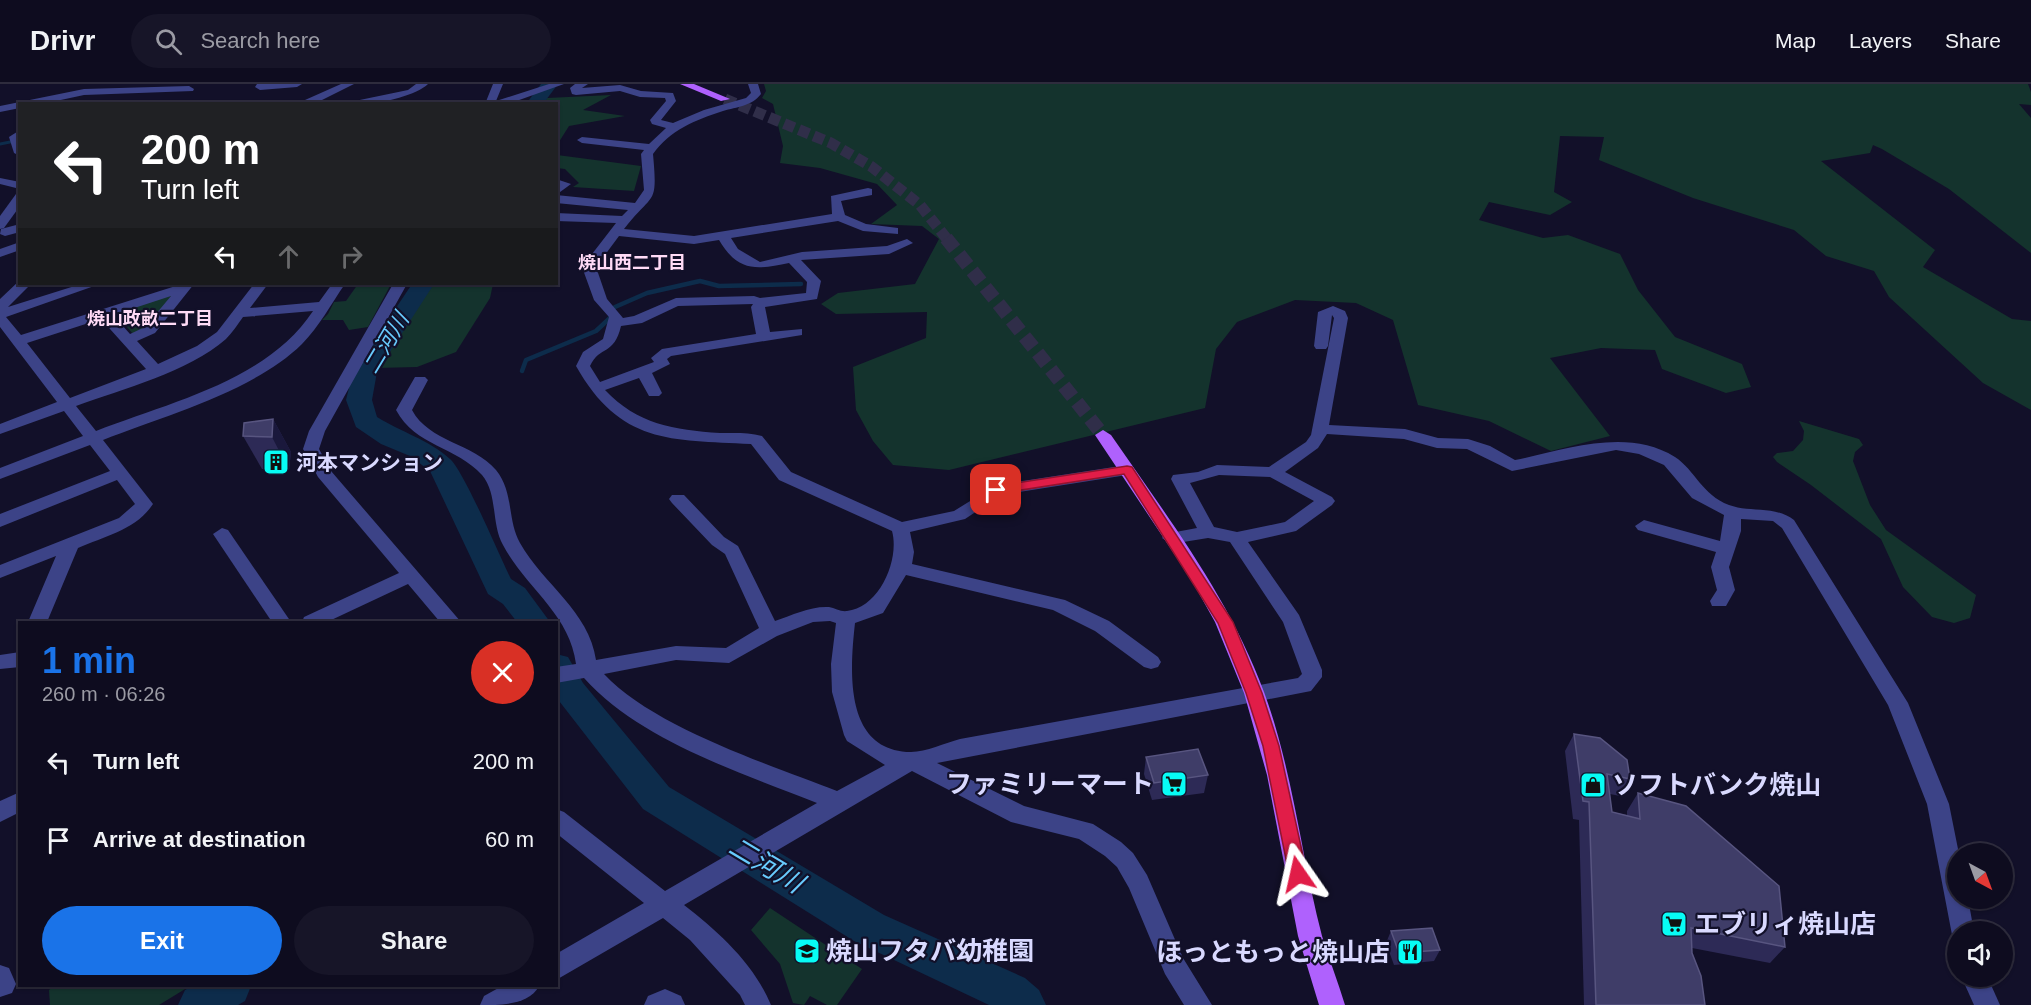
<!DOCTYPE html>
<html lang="en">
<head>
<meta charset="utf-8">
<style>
  body { margin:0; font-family:Helvetica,"Noto Sans JP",sans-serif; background:#171528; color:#f1f3f6; height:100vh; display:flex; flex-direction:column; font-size:22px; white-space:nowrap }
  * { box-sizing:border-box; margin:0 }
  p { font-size:20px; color:#9b9ba4 }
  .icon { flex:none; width:33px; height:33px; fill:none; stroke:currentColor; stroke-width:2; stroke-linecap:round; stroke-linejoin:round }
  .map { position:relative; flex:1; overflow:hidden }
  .drawer { position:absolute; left:18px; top:537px; width:540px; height:366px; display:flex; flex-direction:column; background:#0e0c1f; border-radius:0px; box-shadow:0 2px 4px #0004,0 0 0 2px #2e2c3d }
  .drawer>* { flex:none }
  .top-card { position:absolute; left:18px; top:18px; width:540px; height:183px; border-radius:0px; box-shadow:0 2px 4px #0004,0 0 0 2px #2e2c3d; background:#202124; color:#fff; overflow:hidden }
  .needle { width:39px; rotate:139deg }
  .controls { position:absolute; left:1947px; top:759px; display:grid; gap:12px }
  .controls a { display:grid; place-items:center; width:66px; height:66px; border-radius:50%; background:#0e0c1f; box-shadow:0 2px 4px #0004,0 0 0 2px #2e2c3d; font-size:30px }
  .pin { position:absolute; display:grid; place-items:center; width:51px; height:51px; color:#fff; margin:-26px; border-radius:12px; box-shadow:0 3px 9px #0006 }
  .me { position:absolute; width:66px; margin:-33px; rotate:349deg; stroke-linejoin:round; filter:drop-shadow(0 0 4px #0008) }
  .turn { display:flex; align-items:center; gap:21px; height:126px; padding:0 24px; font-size:27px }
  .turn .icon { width:78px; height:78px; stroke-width:2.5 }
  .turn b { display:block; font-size:42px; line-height:51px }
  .lanes { display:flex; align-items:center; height:57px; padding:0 24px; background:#0003; justify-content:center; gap:30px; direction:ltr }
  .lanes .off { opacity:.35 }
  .round { display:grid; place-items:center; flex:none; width:63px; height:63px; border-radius:32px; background:#171528 }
  .summary { display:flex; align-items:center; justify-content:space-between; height:102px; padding:0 24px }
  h1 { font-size:36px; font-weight:600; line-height:45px; color:#1a73e8 }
  .button { display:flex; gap:12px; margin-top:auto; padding:12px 24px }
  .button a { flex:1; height:69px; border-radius:36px; background:#1a73e8; color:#fff; font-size:24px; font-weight:600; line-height:69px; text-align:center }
  .button a+a { background:#171528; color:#f1f3f6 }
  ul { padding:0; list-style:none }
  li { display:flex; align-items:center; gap:18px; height:78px; padding:0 24px }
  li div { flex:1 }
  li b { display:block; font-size:22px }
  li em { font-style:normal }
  header { display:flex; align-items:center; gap:36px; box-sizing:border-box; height:84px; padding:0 30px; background:#0e0c1f; border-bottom:2px solid #2e2c3d }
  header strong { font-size:28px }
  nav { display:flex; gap:33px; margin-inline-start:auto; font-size:21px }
  .search { width:420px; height:54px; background:#171528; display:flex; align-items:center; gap:15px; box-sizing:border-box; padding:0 21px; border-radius:33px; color:#9b9ba4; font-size:22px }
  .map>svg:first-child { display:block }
  .green { fill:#14332d }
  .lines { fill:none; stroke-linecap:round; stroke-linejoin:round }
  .stream-far1 { stroke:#0d2c4b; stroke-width:3 }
  .stream { stroke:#0d2c4b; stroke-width:4.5 }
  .river { fill:#0d2c4b; fill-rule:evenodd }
  .major-tunnel-far1 { stroke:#302e49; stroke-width:11; stroke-dasharray:11 5; stroke-linecap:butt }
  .major-tunnel { stroke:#302e49; stroke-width:14; stroke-dasharray:14 7; stroke-linecap:butt }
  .minor { fill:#3c4387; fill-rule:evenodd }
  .major { fill:#af61fd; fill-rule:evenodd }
  .wall { fill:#2d2a56 }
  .shaded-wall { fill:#1a183c }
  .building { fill:#3f3d68; stroke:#585580; stroke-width:1.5 }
  .route { fill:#e11d48; stroke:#92132f; stroke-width:1.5 }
  .labels { text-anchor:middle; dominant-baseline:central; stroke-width:4.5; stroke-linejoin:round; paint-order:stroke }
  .far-neighbourhood-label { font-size:18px; font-weight:bold; fill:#ffdbf6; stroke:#121029 }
  .poi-label { font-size:21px; font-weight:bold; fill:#d9d9ff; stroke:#121029; text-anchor:start }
  .water-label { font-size:22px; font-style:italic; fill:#68cbfd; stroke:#121029 }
  .near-poi-label { font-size:26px; font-weight:bold; fill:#d9d9ff; stroke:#121029; text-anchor:start }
  .near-water-label { font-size:27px; font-style:italic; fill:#68cbfd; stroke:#121029 }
</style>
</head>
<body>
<header>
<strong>Drivr</strong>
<div class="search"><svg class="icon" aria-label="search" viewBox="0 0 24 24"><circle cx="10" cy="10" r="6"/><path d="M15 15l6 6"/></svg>Search here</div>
<nav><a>Map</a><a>Layers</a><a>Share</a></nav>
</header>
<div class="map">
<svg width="2031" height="921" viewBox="0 0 2031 921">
  <rect width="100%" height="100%" fill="#121029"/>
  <g class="green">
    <polygon points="764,0 2028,0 2031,8 2031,21 2019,20 2031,34 2031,169 1949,105 1882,65 1873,61 1870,69 1821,77 1935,166 1923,183 2012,235 2031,237 2031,326 1983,299 1889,213 1874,187 1826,172 1794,146 1693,114 1599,76 1604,53 1560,52 1554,108 1572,118 1550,131 1489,118 1479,136 1543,154 1568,151 1620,170 1638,206 1675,253 1742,280 1751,303 1726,309 1662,285 1655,266 1601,264 1550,274 1610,352 1551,367 1489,337 1418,321 1393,236 1356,219 1295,216 1237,238 1216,265 1205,324 949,386 893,381 873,357 856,326 853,283 926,254 927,228 836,230 821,220 838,209 915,200 939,155 922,142 871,140 897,121 877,100 820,84 780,79 783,62 773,20 762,14 766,7"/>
    <polygon points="611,11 583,26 625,32 569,42 557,61 556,20 541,19 547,14"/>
    <polygon points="557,71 641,82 634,107 573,103 579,99 565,85 557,84"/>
    <polygon points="358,200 391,200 368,243 349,246 343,236 322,236 328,230 334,218 346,217"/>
    <polygon points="430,200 493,200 490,214 456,268 417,283 376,284"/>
    <polygon points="175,207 146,245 133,250 114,228"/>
    <polygon points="1799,337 1859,355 1863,361 1855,368 1853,377 1870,421 1886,446 1976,511 1970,534 1954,539 1932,533 1903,503 1881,455 1811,401 1777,378 1773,373 1777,369 1793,367 1803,356 1804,347"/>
    <polygon points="770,824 862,885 837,921 827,921 810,912 804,921 793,919 780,880 751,846"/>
    <polygon points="54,902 190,902 159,921 50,921 49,906"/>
  </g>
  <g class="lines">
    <polyline class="stream-far1" points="0,60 15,57"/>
    <g class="stream">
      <polyline points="615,223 647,209 700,197 719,202 801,200"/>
      <polyline points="522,287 526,276 596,247 611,233"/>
    </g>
    <g class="river">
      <polygon points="541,0 558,0 543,20 526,20"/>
      <path d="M412 200H434L377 288 372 316 377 333C401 348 429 356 450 375 464 387 500 473 511 495L525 504 550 538H517L503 520 488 510 430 387 410 372 381 360 356 343 346 316 353 288Z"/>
      <polygon points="556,570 568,573 583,599 669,703 884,831 1025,894 1039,906 1046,921 989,921 854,857 643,725 556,613"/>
      <polygon points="192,902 251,902 245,917 238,921 178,921 185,906"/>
    </g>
    <polyline class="major-tunnel-far1" points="725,15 831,59 872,83 920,121 947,155"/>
    <polyline class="major-tunnel" points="946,154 1103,351"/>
    <g class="minor">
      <polygon points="257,0 302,0 297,3 260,6 255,3"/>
      <polygon points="341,0 354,0 314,20 290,20 305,16"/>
      <path d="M416 0H428C415 13 366 24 350 18L408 6Z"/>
      <polygon points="493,0 503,0 496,17 549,0 564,0 508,20 485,20"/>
      <path d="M575 0H588L582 4 620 1 641 7 673 9 676 17 661 36 673 39 704 26 746 14 751 9 748 0H758L761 10C752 22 737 23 723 27 695 36 670 46 653 70 658 124 653 107 624 145L694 152 832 130 831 112 868 104 872 105V111L841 117 845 131 866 140 898 144V150L863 147 838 137 731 154 738 165 760 178 802 168 887 162 907 155 913 159 889 170 801 176 821 197 817 215 765 223 770 248 802 245V251L671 272 667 275 670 280 652 289 662 309 659 312H649L639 294 605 306C637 340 674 346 720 349 733 349 748 348 762 352L791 388 902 438 954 427 996 401 1127 381 1135 386 1127 391 1001 411 965 435 910 448 914 468 912 480 1065 516 1109 537 1158 573 1161 578 1158 583 1151 585 1144 583 1095 547 1053 526 906 491 883 529 855 539C850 585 843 667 911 668 926 668 945 659 960 655L1298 594 1302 590 1283 538 1230 458 1208 454 1171 460 1162 454 1165 450 1197 444 1171 395 1173 391 1198 388 1217 381 1269 383 1306 358 1311 351 1334 234 1332 231 1328 262 1326 265H1316L1314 262 1318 228 1333 222 1345 227 1348 234 1329 341 1405 345 1438 354 1468 355 1490 362 1515 376C1566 366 1626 343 1675 373 1695 386 1702 411 1729 421 1751 429 1774 421 1794 436L1908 619 1949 720 1959 770 1958 814H1968L1974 848H1958V858L1953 856 1927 720 1888 621 1782 444 1773 437 1741 435V447L1729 483 1735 506 1726 522H1712L1710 517 1717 506 1711 483 1716 468 1638 446 1635 442 1644 436 1720 457 1724 431 1692 414 1664 381 1639 370 1616 366 1512 387 1467 365 1437 364 1404 355 1327 350 1318 364 1285 388 1332 413 1335 417 1332 421 1296 447 1248 458 1299 531 1322 586V593L1311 607 937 679 1024 722 1093 740 1121 758 1133 769 1147 791 1183 874 1212 921H1184L1165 890 1129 804 1117 783 1105 772 1079 755 1011 738 912 687 684 821C719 848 754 880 771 921H745L740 911 690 856 663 834 556 896V870L644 819 556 749V725L564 728 665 807 817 719C739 688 641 657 584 594L556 599V583L576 580C570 530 525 503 503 461 491 440 498 410 482 391 457 363 415 362 396 326L415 293H425L428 296 412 326C429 358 473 359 496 386 514 408 507 436 520 459 543 500 589 527 596 576L676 562 726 564 759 544 725 470 712 461 672 419 669 415 672 411H684L724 453 738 462 775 537C793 531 810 522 829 523 835 524 841 528 847 527 879 524 900 476 892 447L779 396 751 360C670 356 620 360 576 282L583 268 603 255 609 233 594 216 582 183 616 139 556 137V129L622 132 628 126 556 119V111L635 119 644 106 641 70 644 66 582 59 577 56 582 53 649 60 666 44 652 40 650 36 666 17 665 14 640 13 620 7 576 11 572 10 570 4ZM619 152 694 160 719 156C738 188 756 186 789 179L807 198 806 209 760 214 754 212 676 214 634 232 623 234 607 215 596 183ZM753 220 751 223 756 250 662 265 651 274 654 278 600 298 590 282C600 261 614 272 621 242L642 239 678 222ZM1219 391 1270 393 1314 417 1285 438 1237 448 1214 443 1190 399ZM830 537 836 539 831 580 832 608 844 651 847 657 885 681 837 707C768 680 655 644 604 590L676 576 729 579 777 552 813 538Z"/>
      <polygon points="189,2 194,5 193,7 84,11 42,20 20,20 20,24 0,28 0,22 84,5"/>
      <polygon points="20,46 20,72 14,69 9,53"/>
      <polygon points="0,94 20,98 20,105 0,100"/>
      <polygon points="556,95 571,100 556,111"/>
      <polygon points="16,110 20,110 20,122 4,144 0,145 0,132"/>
      <polygon points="20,140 20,148 5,152 0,150 1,145"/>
      <polygon points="20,158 20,166 0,173 0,165"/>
      <path d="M19 197 20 200H31L8 223 81 200H100L6 233 21 251 182 200H194L155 249 137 257 158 280 197 262 217 248 254 200H268L250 224 319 218 332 200H345C331 220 319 243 302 260 253 308 166 331 103 356L153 420C136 446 105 452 78 464L47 538H28L56 472 0 494V481L119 434 135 420 117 396 0 443V430L110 387 90 361 0 395V384L83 352 64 327 0 350V340L57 318 0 243V215ZM171 212 145 243 130 250 113 231ZM313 227C267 297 170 318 96 347L76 322C123 305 188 288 226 255 232 249 238 240 243 233ZM101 235 146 285 70 314 27 259Z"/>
      <polygon points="393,200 407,200 325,347 319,365 331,387 461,538 440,538 408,500 327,538 302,538 304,533 399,489 318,393 303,365 309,347"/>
      <polygon points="222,444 228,446 291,538 272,538 213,450"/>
      <polygon points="20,568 20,583 0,585 0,571"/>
      <polygon points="20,708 20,728 0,738 0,717"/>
      <polygon points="0,881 9,884 16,900 12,909 0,913"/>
      <polygon points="1961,892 1987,892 2000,921 1974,921"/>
      <path d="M502 902H539C529 921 502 921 480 921L484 912Z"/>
      <polygon points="665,905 681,912 685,921 644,921 648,912"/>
    </g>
    <g class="major">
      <polygon points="680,0 694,0 730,15 721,17"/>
      <path d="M1103 346 1111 351C1168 434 1229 513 1264 608 1293 687 1301 771 1322 852 1329 875 1338 898 1345 921H1319L1298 852 1267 691 1244 609 1215 538 1191 495 1095 351Z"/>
    </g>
  </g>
  <g class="wall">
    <polygon points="273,335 291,368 289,386 262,385 243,352"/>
    <polygon points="1574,650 1630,695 1620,712 1610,710 1612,728 1627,731 1627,727 1638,709 1785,863 1770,879 1692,864 1692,869 1705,921 1584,921 1579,736 1573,735 1565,667"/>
    <polygon points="1146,673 1208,691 1204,709 1152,716 1144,690"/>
    <polygon points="1391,847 1440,866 1434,877 1394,881 1386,859"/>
  </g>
  <polygon class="shaded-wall" points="273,335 291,368 289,386 272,353"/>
  <g class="building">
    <polygon points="273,335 272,353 243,352 244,339"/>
    <polygon points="1574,650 1600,654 1627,676 1630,695 1607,690 1612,728 1640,735 1638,709 1686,722 1779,802 1785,863 1691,844 1692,869 1701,892 1705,921 1596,921 1589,718 1583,717"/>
    <polygon points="1198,665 1208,691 1154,699 1146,673"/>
    <polygon points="1432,844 1440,866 1399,869 1391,847"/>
  </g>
  <polygon class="route" points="1127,382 1132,383 1233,538 1262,609 1279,662 1307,790 1304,796 1298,798 1291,796 1289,790 1263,662 1246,609 1218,539 1124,390 996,410 989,406 996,402"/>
  <defs>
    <g id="building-square" transform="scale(1.35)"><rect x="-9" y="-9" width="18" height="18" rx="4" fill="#07fcf5" stroke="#121029"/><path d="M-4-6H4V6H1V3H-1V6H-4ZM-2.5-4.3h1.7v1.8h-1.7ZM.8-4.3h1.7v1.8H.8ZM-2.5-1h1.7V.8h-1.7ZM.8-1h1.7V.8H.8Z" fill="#111"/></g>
    <g id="supermarket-square" transform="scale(1.35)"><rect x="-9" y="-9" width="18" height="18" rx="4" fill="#07fcf5" stroke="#121029"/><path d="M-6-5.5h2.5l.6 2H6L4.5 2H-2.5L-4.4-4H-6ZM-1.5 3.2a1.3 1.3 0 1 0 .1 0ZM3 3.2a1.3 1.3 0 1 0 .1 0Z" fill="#111"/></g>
    <g id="shop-square" transform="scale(1.35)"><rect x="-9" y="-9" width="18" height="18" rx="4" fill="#07fcf5" stroke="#121029"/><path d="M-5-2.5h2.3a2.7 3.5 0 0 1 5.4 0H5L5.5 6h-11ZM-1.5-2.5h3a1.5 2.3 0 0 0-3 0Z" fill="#111"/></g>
    <g id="school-square" transform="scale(1.35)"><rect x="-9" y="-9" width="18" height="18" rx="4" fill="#07fcf5" stroke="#121029"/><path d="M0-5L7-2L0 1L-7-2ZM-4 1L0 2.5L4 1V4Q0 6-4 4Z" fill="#111"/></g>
    <g id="restaurant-square" transform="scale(1.35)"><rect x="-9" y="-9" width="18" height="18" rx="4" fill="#07fcf5" stroke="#121029"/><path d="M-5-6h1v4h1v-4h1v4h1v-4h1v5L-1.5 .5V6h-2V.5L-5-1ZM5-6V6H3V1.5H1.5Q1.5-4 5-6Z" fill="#111"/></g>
  </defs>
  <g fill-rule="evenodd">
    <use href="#building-square" x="276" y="378"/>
    <use href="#supermarket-square" x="1174" y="700"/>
    <use href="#shop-square" x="1593" y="701"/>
    <use href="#supermarket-square" x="1674" y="840"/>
    <use href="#school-square" x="807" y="867"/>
    <use href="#restaurant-square" x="1410" y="868"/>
  </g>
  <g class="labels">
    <g class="far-neighbourhood-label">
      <text x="632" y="179">焼山西二丁目</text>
      <text x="150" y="235">焼山政畝二丁目</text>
    </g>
    <g class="poi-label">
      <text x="296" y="378">河本マンション</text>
    </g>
    <g class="water-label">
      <text transform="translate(386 259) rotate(-59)">二河川</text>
    </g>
    <g class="near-poi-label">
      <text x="1154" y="700" text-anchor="end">ファミリーマート</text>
      <text x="1612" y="701">ソフトバンク焼山</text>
      <text x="1694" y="840">エブリィ焼山店</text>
      <text x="826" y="867">焼山フタバ幼稚園</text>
      <text x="1390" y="868" text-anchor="end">ほっともっと焼山店</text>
    </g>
    <g class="near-water-label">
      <text transform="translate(766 781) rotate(31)">二河川</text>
    </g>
  </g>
</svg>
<div class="controls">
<a><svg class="needle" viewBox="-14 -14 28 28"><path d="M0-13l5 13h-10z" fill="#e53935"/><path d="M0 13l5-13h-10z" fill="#9b9ba4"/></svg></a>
<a><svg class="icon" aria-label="sound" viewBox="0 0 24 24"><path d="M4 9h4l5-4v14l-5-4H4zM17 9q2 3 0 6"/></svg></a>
</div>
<div class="pin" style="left:996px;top:406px;background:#d93025"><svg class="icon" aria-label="arrive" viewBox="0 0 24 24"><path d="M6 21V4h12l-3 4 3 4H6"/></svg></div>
<svg class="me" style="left:1298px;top:790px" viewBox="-20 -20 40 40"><path d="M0-17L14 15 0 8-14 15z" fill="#e11d48" stroke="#fff" stroke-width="4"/></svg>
<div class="top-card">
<div class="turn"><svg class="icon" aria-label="left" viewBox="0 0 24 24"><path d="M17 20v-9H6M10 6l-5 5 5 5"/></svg><div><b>200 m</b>Turn left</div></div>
<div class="lanes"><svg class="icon" aria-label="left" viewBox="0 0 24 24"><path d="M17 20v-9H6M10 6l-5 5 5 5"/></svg><svg class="icon off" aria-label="ahead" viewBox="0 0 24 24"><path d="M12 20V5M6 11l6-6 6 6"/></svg><svg class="icon off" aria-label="right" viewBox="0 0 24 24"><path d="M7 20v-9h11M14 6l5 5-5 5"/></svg></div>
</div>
<section class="drawer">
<div class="summary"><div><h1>1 min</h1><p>260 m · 06:26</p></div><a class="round" style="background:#d93025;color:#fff"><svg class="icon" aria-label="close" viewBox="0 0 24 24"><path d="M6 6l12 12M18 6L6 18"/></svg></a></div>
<ul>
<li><svg class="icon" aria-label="left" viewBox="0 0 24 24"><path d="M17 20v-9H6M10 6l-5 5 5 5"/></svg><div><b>Turn left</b></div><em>200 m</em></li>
<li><svg class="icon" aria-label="arrive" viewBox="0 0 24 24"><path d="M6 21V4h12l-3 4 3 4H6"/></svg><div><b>Arrive at destination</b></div><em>60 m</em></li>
</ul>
<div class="button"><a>Exit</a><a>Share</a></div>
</section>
</div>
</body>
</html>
